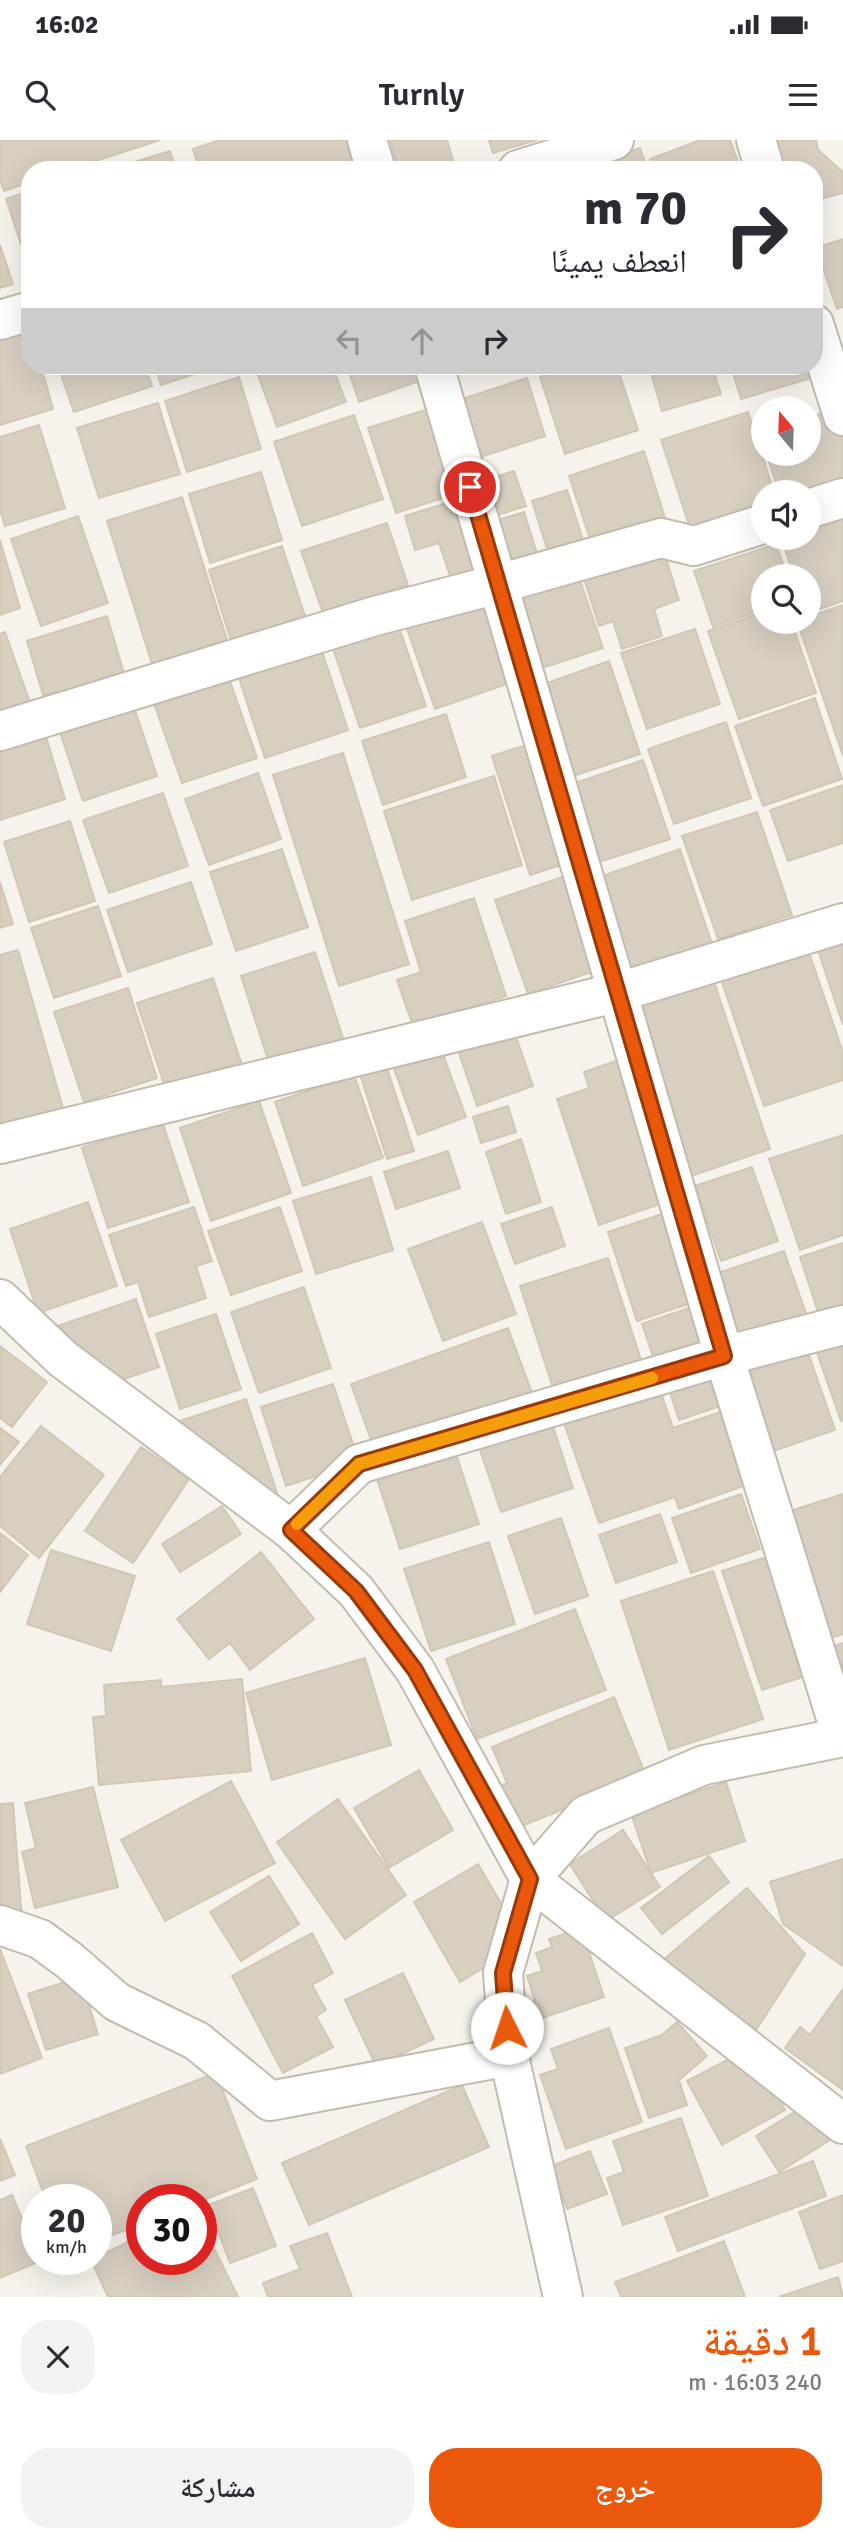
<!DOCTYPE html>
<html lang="ar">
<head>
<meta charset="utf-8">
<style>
  body { margin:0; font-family:Signika,"Noto Naskh Arabic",sans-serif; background:#f2f2f3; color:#2b2b33; direction:rtl; height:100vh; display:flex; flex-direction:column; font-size:26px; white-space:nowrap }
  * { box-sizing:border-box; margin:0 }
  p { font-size:23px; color:#7c7c81 }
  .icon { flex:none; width:38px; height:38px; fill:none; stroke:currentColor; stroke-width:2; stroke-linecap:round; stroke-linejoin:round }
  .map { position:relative; height:2157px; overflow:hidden; direction:ltr }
  .details { display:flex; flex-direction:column; background:#fff; flex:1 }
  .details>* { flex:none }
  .top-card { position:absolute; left:21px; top:21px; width:802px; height:214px; border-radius:28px; box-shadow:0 7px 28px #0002; direction:rtl; background:#fff; color:#2b2b33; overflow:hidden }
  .needle { width:46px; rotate:341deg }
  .controls { position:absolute; left:751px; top:256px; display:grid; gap:14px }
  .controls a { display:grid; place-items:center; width:70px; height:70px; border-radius:50%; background:#fff; box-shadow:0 7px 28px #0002; font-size:35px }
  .speed { position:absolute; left:21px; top:2044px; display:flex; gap:14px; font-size:35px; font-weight:700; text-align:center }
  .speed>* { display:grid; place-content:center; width:91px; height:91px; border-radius:50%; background:#fff; box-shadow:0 7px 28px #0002; line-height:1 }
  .speed small { font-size:18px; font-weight:400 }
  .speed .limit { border:10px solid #d22; background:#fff; color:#111 }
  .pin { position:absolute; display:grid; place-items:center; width:60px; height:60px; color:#fff; margin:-30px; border:4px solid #fff; border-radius:50%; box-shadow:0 2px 7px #0007 }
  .me { position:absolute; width:77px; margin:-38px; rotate:356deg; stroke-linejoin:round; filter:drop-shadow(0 0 5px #0008) }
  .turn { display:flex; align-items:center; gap:24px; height:147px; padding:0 21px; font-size:32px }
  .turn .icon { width:91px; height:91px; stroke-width:2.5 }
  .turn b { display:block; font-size:49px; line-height:60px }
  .lanes { display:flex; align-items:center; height:66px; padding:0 21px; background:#0003; justify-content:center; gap:35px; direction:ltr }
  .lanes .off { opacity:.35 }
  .round { display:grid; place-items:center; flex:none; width:74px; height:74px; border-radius:28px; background:#f2f2f3 }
  .overview { display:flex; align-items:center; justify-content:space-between; height:119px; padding:0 21px }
  h1 { font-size:42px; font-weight:600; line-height:52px; color:#ea580c }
  .cta { display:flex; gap:14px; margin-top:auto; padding:14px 21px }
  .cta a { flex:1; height:80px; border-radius:28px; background:#ea580c; color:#fff; font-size:28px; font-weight:600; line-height:80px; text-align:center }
  .cta a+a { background:#f2f2f3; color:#2b2b33 }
  .status { display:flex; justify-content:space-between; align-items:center; height:49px; padding:0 35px; background:#fff; direction:ltr }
  .status svg { height:19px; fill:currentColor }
  header { display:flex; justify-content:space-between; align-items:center; height:91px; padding:0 21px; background:#fff; font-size:32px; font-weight:600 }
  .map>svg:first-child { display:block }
  .building { fill:#d8cfc1; stroke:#d3c7b4; stroke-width:2 }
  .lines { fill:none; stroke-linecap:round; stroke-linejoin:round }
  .street-casing { stroke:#c2bbae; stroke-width:42 }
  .street { stroke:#fff; stroke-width:38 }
  .route-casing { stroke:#983908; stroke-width:18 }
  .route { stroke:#ea580c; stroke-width:12 }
  .slow { stroke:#f59e0b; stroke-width:12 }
</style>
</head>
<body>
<div class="status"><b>16:02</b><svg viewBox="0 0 49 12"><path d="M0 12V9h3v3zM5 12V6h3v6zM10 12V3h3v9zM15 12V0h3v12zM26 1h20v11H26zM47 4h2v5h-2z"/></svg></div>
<header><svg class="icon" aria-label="menu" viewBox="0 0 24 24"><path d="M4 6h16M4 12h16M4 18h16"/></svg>Turnly<svg class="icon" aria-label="search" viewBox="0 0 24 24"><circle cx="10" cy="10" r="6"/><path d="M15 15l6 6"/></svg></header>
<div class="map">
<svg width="843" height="2157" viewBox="0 0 843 2157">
  <rect width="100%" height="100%" fill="#f6f3ec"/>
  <g class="building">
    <polygon points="0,0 160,0 68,30 30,30 30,42 4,51 0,40"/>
    <polygon points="220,0 351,0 361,30 199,30 193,9"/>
    <polygon points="390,0 447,0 454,24 437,30 399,30"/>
    <polygon points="489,0 537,0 493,13"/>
    <polygon points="701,0 730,0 741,30 654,30 650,19"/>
    <polygon points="769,0 816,0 818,10 843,32 843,53 814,61 814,30 778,30"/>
    <polygon points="640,8 648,30 581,29"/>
    <polygon points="170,11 176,30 109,30"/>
    <polygon points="30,51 30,132 6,59"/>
    <polygon points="843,99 843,167 837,169 816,108"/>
    <polygon points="0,105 13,144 0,148"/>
    <polygon points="30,189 30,226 41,226 53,269 0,285 0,198"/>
    <polygon points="58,226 145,226 152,246 74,272"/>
    <polygon points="155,226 220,226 161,245"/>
    <polygon points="274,226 332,226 346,262 277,287 257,232"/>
    <polygon points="347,226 415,226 420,241 359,262"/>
    <polygon points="573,226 617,226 638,290 565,314 540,237"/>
    <polygon points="649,226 712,226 721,254 662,271"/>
    <polygon points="731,226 814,226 819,236 741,259"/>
    <polygon points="239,237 261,309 187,332 165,261"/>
    <polygon points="527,238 545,296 471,320 453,262"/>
    <polygon points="158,263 180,334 99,358 77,288"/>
    <polygon points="438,266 465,351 396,373 368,288"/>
    <polygon points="835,269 843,293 843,353 779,352 766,313 808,313 808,278"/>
    <polygon points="748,272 774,352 763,352 763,378 694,400 661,300"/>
    <polygon points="354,275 383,359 302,386 274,302"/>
    <polygon points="39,285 65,368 5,386 0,370 0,297"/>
    <polygon points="644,311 666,381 592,405 569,336"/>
    <polygon points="514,331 526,366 492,377 481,341"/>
    <polygon points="261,332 282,400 210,423 189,354"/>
    <polygon points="567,350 584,403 549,415 532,361"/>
    <polygon points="182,357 228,503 153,527 107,381"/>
    <polygon points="466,357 492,437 455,450 439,403 415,410 405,376"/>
    <polygon points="843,364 843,461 808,473 808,436 794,436 781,397 808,397 808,375"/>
    <polygon points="524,372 541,426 502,438 485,384"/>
    <polygon points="78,376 108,463 41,486 11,399"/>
    <polygon points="387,383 408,445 323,473 301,411"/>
    <polygon points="0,400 20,468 0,475"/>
    <polygon points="776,404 787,436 763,436 763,469 713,487 694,431"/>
    <polygon points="282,406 306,479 232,504 209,430"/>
    <polygon points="662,406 679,460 654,469 662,496 622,509 613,481 599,486 582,432"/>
    <polygon points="576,428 603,508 533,531 507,451"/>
    <polygon points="490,450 521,539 435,569 404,480"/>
    <polygon points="843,465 843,616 797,481 808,481 808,477"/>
    <polygon points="763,472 763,481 791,481 816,553 739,579 708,491"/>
    <polygon points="107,476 126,540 46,565 27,501"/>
    <polygon points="396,478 426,566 360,588 330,500"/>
    <polygon points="695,489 720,564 647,589 621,513"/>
    <polygon points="5,492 30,563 0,574 0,494"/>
    <polygon points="320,505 348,590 265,618 237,532"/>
    <polygon points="609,521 640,614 570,637 538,546"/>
    <polygon points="227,533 257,618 182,643 152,558"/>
    <polygon points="815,558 842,639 763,666 735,586"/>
    <polygon points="133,564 157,636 83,661 59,589"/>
    <polygon points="446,574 466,637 383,665 362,601"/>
    <polygon points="726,582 751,658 674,684 648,609"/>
    <polygon points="42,584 65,659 0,680 0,597"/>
    <polygon points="529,604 567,723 530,735 492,616"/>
    <polygon points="343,613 409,824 339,846 273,635"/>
    <polygon points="643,620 670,699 596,723 569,645"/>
    <polygon points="258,633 281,699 209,725 185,659"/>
    <polygon points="494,636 522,725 412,760 384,671"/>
    <polygon points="843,645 843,703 788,721 770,670"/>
    <polygon points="163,653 188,726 109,753 83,680"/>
    <polygon points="757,672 792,775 718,799 682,696"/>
    <polygon points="70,681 95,761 29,782 4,702"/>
    <polygon points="282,709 308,787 236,811 210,732"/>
    <polygon points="680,709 712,804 632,832 599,737"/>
    <polygon points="571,734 603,828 528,854 495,760"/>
    <polygon points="0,742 13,784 0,788"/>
    <polygon points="191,742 212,804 128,832 107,770"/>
    <polygon points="474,758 506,856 413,886 397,840 421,832 405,781"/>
    <polygon points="98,766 121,836 54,858 31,788"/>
    <polygon points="843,795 843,885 816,804"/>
    <polygon points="807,806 843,913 843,940 764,966 720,836"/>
    <polygon points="18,810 63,968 0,985 0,815"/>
    <polygon points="315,812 344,901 270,926 241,836"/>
    <polygon points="710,830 770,1009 691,1036 630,858"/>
    <polygon points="213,838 241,922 165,947 137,863"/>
    <polygon points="128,848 157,938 84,962 54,872"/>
    <polygon points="513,888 533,946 477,966 457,907"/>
    <polygon points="440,906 466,977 418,995 392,923"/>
    <polygon points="624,918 672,1060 599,1085 557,959 589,948 584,932"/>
    <polygon points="386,925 414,1011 387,1019 360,934"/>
    <polygon points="354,935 383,1018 303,1046 275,962"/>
    <polygon points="259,961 291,1053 211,1081 180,988"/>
    <polygon points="508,966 516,992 481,1003 473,977"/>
    <polygon points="162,981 189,1062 108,1088 82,1008"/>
    <polygon points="843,995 843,1095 800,1110 769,1019"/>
    <polygon points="521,999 541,1062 506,1074 486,1012"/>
    <polygon points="448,1011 460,1048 396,1069 384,1032"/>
    <polygon points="752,1027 778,1101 721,1121 695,1046"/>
    <polygon points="371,1037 393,1110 316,1134 293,1061"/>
    <polygon points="88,1062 117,1146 38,1173 10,1089"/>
    <polygon points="194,1067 212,1121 196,1126 206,1158 149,1177 138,1142 126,1146 109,1095"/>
    <polygon points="280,1067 302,1131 231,1155 208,1091"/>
    <polygon points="552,1067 565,1106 515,1124 501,1084"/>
    <polygon points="671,1071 700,1160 637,1181 608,1092"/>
    <polygon points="482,1082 516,1174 443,1201 408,1109"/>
    <polygon points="843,1103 843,1180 823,1187 800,1117"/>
    <polygon points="784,1111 809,1182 736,1207 712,1135"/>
    <polygon points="608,1118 642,1223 554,1251 520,1146"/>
    <polygon points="304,1147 331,1228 259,1253 231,1172"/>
    <polygon points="136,1159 159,1227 106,1245 62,1200 58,1186"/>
    <polygon points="695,1166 711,1213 658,1231 642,1184"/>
    <polygon points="216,1174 241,1249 180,1269 156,1194"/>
    <polygon points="508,1188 532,1253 374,1308 351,1244"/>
    <polygon points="843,1194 843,1280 841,1281 814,1204"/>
    <polygon points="804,1201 835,1290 762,1315 731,1226"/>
    <polygon points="0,1206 47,1242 12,1287 0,1278"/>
    <polygon points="719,1223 732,1262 679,1280 666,1240"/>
    <polygon points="657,1241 673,1288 726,1270 752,1343 679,1369 675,1357 599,1383 561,1274"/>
    <polygon points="333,1244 359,1322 286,1346 261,1267"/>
    <polygon points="246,1259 277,1353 266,1357 185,1295 180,1281"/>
    <polygon points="550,1277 573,1348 501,1372 477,1301"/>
    <polygon points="41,1286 104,1335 39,1418 0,1386 0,1337"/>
    <polygon points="0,1288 19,1302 0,1325"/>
    <polygon points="141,1307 189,1339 133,1423 85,1391"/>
    <polygon points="455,1311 479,1384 400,1409 376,1336"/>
    <polygon points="741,1354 760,1409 691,1433 672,1378"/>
    <polygon points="843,1354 843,1494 822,1501 784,1373"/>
    <polygon points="222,1366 241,1394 180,1432 162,1404"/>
    <polygon points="660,1374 677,1422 616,1443 599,1395"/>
    <polygon points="561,1378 588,1456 535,1474 508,1396"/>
    <polygon points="0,1393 28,1415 0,1452"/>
    <polygon points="489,1402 515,1484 431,1511 404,1429"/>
    <polygon points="51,1410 135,1436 111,1511 27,1484"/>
    <polygon points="261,1412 314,1479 250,1530 230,1503 209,1519 177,1479"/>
    <polygon points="770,1416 809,1535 762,1550 722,1431"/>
    <polygon points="713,1431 763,1579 669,1610 621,1461"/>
    <polygon points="575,1469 606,1550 477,1599 446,1519"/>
    <polygon points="843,1503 843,1558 827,1508"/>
    <polygon points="365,1518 391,1605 272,1640 246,1553"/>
    <polygon points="242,1539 251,1631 99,1645 93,1577 106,1576 104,1545 161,1540 161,1547"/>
    <polygon points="614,1557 646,1636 512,1690 495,1648 507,1643 492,1607"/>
    <polygon points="419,1630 453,1690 389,1728 354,1668"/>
    <polygon points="231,1641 275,1723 165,1781 121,1700"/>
    <polygon points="726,1642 745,1701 651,1733 631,1673"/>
    <polygon points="93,1647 118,1747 35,1768 22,1712 36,1708 25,1663"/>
    <polygon points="338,1659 406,1755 345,1799 277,1702"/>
    <polygon points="13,1663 22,1780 0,1774 0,1664"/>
    <polygon points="623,1690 660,1747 606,1781 570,1724"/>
    <polygon points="709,1716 729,1742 662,1794 641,1768"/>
    <polygon points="843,1719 843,1826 783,1784 770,1742"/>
    <polygon points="478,1724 512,1782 496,1820 460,1842 414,1762"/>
    <polygon points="269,1736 299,1784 241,1821 210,1772"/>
    <polygon points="747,1748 805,1814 749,1901 654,1828"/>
    <polygon points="581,1788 604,1857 530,1882 524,1865 535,1861 527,1836 542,1831 536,1813 552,1807 549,1799"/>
    <polygon points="312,1793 333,1833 312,1845 326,1870 316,1876 333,1907 283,1933 232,1836"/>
    <polygon points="0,1809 42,1918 0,1934"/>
    <polygon points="403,1833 434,1899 376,1926 345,1860"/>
    <polygon points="80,1837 98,1894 46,1910 28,1854"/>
    <polygon points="843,1849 843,1950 785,1908 800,1887 810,1895"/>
    <polygon points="677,1882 707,1916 679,1940 687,1965 649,1978 625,1908 662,1895"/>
    <polygon points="609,1888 642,1982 566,2009 540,1935 558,1929 551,1909"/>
    <polygon points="727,1920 769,1939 785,1970 722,2005 687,1941"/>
    <polygon points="216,1933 257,2039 201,2061 142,2060 142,2084 96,2101 96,2060 46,2060 26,2006"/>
    <polygon points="462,1945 489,2007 309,2085 282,2023"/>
    <polygon points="801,1968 835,1997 779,2032 756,1996"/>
    <polygon points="681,1978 708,2056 623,2085 607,2038 624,2032 613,2001"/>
    <polygon points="0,1999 15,2035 0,2041"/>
    <polygon points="590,2011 607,2054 567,2069 551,2026"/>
    <polygon points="813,2021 826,2056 678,2111 665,2077"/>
    <polygon points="253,2048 276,2106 230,2123 208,2065"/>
    <polygon points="12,2055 37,2114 37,2119 40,2121 0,2138 0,2060"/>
    <polygon points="843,2055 843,2121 820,2129 799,2072"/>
    <polygon points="201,2082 238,2157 108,2157 91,2120 142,2095 142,2119 201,2119"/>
    <polygon points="327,2093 352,2157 268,2157 263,2143 300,2129 290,2106"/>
    <polygon points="724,2101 745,2157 621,2157 615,2142"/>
    <polygon points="838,2137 843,2157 779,2157"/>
  </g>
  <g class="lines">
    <g class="street-casing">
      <g id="street">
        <polyline points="367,0 376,30"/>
        <polyline points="756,0 765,30"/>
        <polyline points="518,30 614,0"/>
        <polyline points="0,180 30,171"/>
        <polyline points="814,184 843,276"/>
        <polyline points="434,226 724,1216 842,1597"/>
        <polyline points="808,369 843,358"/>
        <polyline points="0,591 375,476 498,444 661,398 694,406 763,384"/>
        <polyline points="0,1004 619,852 843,783"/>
        <polyline points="0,1159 63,1219 291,1390 356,1451 415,1530 530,1739 843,1984"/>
        <polyline points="291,1390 359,1324 724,1216 843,1185"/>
        <polyline points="0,1785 40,1799 70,1821 117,1862 197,1901 270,1961 509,1916"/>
        <polyline points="563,2157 509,1916 503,1833 530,1739 586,1675 704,1625 843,1597"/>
      </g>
    </g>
    <use href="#street" class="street"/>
  </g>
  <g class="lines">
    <g class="route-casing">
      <polyline id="route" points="470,347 724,1216 359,1324 291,1390 356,1451 415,1530 530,1739 503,1833 507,1888"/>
    </g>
    <use href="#route" class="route"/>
    <polyline class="slow" points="297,1384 359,1324 652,1238"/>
  </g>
</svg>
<div class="controls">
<a><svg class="needle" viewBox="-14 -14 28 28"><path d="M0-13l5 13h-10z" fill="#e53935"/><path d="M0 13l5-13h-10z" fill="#7c7c81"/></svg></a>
<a><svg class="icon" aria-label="sound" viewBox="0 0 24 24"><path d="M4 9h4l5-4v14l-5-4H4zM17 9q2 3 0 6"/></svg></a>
<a><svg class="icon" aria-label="search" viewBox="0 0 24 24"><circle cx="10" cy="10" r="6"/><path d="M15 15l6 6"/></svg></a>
</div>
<div class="speed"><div>20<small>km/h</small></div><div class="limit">30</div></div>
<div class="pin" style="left:470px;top:347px;background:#d93025"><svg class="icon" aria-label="arrive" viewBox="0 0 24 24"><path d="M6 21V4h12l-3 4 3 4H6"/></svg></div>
<svg class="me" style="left:507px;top:1888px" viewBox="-20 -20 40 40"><circle r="19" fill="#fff"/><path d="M0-13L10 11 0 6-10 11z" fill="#ea580c"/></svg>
<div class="top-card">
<div class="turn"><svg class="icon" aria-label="right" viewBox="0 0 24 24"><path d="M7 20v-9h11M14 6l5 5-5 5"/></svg><div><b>70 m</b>انعطف يمينًا</div></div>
<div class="lanes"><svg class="icon off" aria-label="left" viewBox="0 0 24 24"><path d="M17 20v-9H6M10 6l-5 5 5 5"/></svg><svg class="icon off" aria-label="ahead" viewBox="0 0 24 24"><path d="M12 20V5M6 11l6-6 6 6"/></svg><svg class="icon" aria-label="right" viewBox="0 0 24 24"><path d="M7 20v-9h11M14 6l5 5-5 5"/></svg></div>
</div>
</div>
<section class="details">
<div class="overview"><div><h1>1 دقيقة</h1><p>240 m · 16:03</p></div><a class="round"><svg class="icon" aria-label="close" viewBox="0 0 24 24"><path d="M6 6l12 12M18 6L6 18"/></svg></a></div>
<div class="cta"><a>خروج</a><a>مشاركة</a></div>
</section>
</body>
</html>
